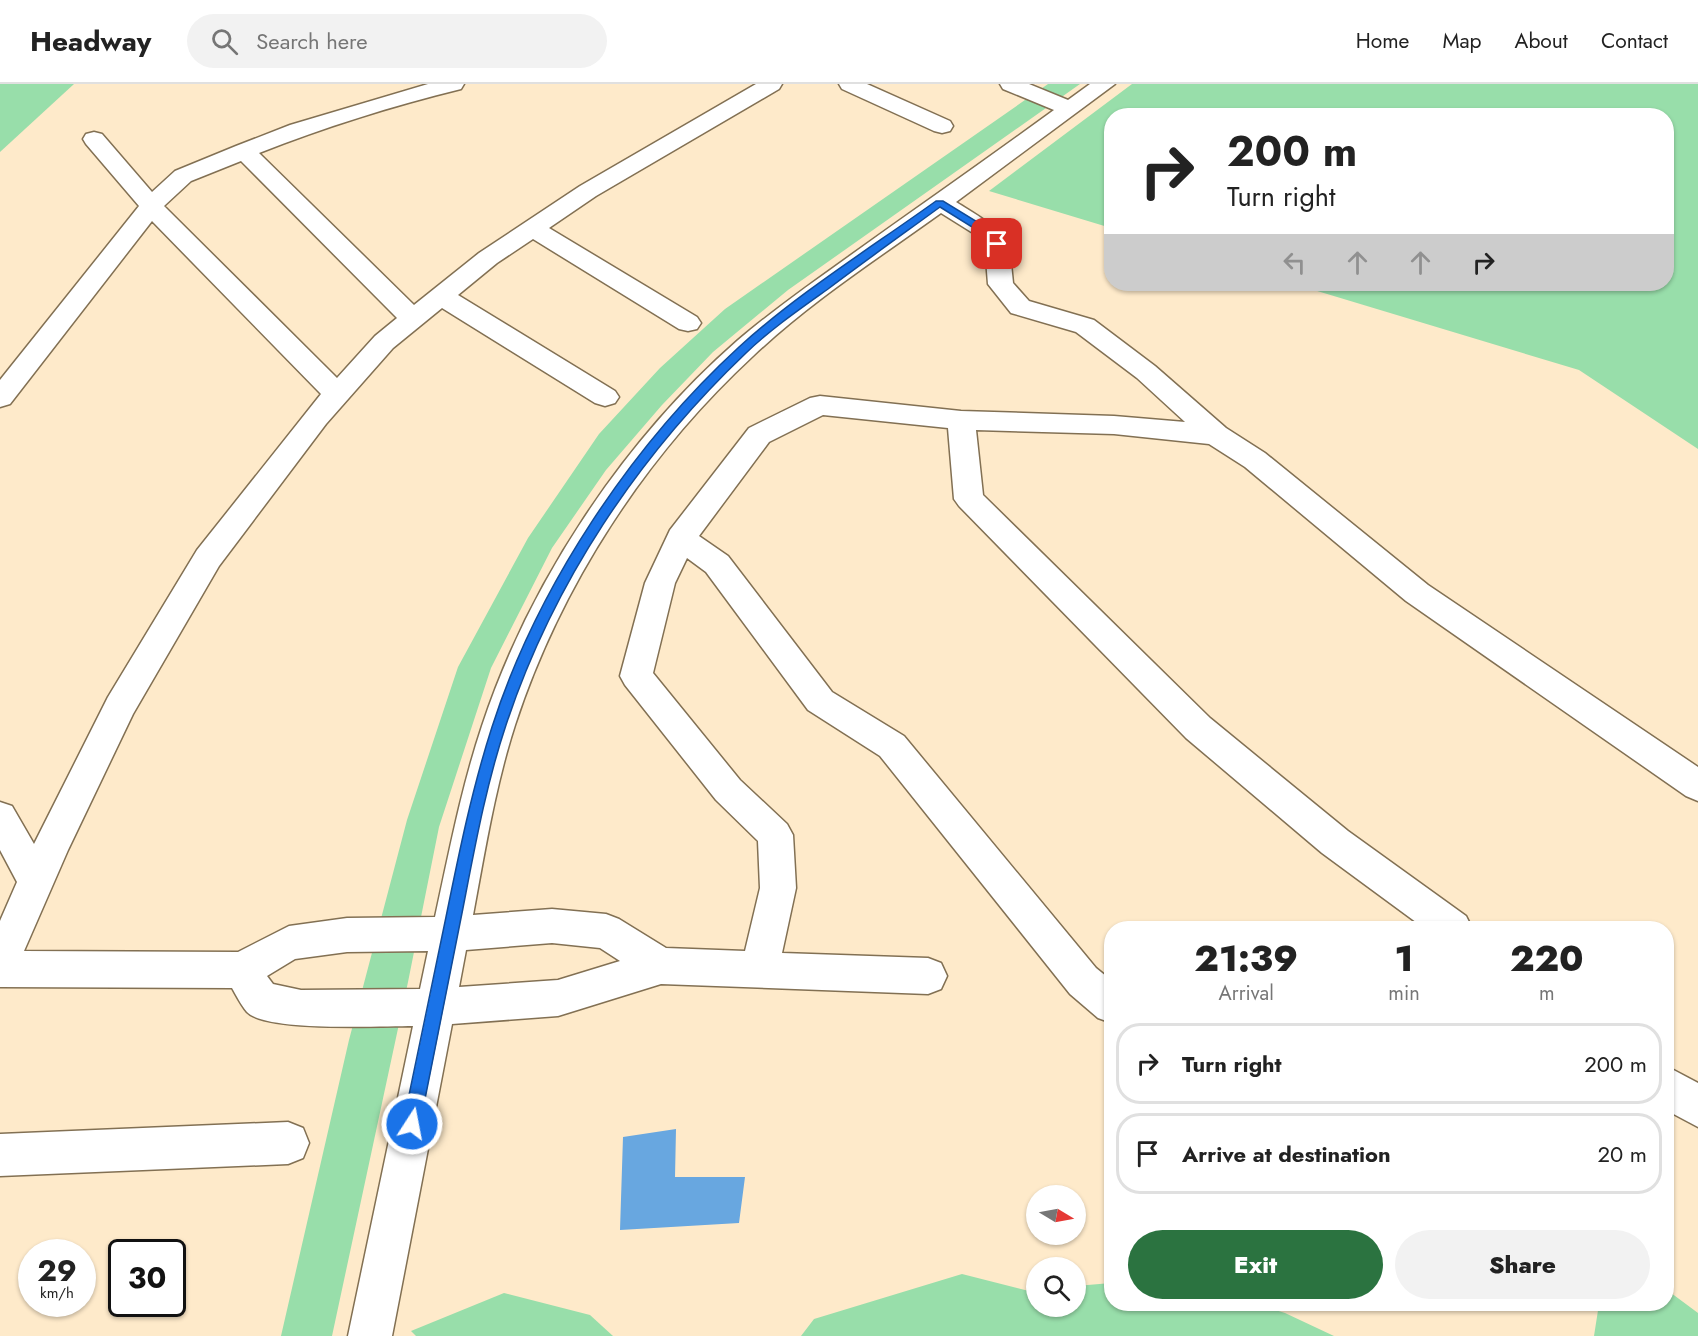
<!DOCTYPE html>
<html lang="en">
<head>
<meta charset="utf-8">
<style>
  body { margin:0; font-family:Jost,sans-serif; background:#f2f2f2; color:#222; height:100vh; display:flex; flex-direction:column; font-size:22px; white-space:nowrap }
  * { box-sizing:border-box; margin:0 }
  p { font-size:20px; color:#767676 }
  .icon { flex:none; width:33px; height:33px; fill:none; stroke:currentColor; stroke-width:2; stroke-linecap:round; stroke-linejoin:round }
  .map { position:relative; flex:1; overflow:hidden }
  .panel { position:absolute; left:1104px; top:837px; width:570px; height:390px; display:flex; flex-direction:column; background:#fff; border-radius:24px; box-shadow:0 2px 4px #0004 }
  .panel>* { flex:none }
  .banner { position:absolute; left:1104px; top:24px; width:570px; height:183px; border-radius:24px; box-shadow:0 2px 4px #0004; background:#fff; color:#222; overflow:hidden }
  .needle { width:39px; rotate:100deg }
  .controls { position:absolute; left:1026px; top:1101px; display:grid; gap:12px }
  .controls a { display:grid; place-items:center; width:60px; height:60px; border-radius:50%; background:#fff; box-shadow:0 2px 4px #0004; font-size:30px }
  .speed { position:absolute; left:18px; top:1155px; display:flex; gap:12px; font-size:30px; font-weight:700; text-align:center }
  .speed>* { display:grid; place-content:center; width:78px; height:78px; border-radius:50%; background:#fff; box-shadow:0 2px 4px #0004; line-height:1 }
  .speed small { font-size:15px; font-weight:400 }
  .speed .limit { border:3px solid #111; border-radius:9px; background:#fff; color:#111 }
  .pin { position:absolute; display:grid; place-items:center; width:51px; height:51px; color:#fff; margin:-26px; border-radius:12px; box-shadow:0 3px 9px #0006 }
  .me { position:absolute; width:66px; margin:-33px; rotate:11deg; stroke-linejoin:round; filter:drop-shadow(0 0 4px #0008) }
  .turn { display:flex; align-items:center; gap:21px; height:126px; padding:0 24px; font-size:27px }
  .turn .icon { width:78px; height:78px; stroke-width:2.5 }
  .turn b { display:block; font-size:42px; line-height:51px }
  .lanes { display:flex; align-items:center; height:57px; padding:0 24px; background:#0003; justify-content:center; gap:30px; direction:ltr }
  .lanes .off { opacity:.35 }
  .eta { display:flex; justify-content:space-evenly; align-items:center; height:102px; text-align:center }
  .eta b { font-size:36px; font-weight:800; line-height:42px }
  .action { display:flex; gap:12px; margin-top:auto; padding:12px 24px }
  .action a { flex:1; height:69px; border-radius:36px; background:#2b7340; color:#fff; font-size:24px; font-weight:800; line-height:69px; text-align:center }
  .action a+a { background:#f2f2f2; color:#222 }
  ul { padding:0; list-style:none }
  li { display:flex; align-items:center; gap:18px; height:81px; margin:0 12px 9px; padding:0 12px; border:3px solid #e0e0e0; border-radius:24px }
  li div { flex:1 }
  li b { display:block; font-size:22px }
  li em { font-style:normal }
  header { display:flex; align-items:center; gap:36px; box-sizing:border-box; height:84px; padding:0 30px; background:#fff; border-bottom:2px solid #e0e0e0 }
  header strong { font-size:28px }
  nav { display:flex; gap:33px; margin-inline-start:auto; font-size:21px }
  .search { width:420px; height:54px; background:#f2f2f2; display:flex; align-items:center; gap:15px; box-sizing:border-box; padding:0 21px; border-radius:33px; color:#767676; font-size:22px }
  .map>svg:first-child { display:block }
  .green { fill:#98deaa }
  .water { fill:#68a7e0 }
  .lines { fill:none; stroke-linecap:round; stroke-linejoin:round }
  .minor-casing { stroke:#827053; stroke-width:3 }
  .minor { fill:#fff; fill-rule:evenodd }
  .route { fill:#1a73e8; stroke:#114b97; stroke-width:1.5 }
</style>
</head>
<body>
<header>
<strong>Headway</strong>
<div class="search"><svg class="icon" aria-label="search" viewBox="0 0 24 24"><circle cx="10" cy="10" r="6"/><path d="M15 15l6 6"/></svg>Search here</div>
<nav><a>Home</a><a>Map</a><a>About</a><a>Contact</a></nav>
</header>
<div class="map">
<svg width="1698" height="1252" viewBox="0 0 1698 1252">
  <rect width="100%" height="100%" fill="#feeaca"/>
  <g class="green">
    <polygon points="0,0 74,0 0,68"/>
    <polygon points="1048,0 1080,0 788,206 713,268 662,321 606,386 552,464 491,584 439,743 408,898 332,1252 281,1252 349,956 407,736 458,583 528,454 599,350 660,284 725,225"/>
    <polygon points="1132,0 1698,0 1698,365 1579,286 1294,200 1666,200 1666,32 1112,32 1111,144 989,107"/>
    <polygon points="962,1190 1029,1207 1036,1206 1036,1222 1076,1222 1076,1202 1111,1199 1112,1220 1256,1220 1285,1229 1334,1252 801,1252 814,1235"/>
    <polygon points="1667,1206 1698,1229 1698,1252 1594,1252 1599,1220 1666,1220"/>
    <polygon points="504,1209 590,1231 613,1252 416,1252 411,1247"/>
  </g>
  <polygon class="water" points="676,1045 675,1093 745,1093 739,1139 620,1146 623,1053"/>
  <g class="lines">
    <g class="minor-casing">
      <g id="minor">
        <path d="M428 0H464L461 5C392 22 325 43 259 69L414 221 479 169 580 102 756 0H782L779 5 596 112 549 144 697 233 701 239 697 245 688 247 679 245 533 155 497 179 458 211 615 307 619 313 615 319 605 322 595 319 442 224 393 264 326 340 219 482 133 630 68 766 24 867 238 868 289 842 347 834 435 833C449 769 461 705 482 642 529 499 623 357 737 257 773 226 812 199 851 171 918 123 987 75 1054 26L1003 5 1000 0H1029L1068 16 1090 0H1115L956 118C975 130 996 141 1009 160L1013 199 1029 217 1094 236 1155 282 1226 344 1265 369 1428 501 1698 683V717L1686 712 1406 517 1245 383 1209 360 1114 350 976 346 983 411 1210 634 1348 747 1466 832 1472 844H1424L1322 769 1186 654 959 422 954 415 948 344 823 331 769 358 699 452 728 472 832 608 904 652 1096 884 1112 897V939L1098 934 1070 910 880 672 808 626 706 488 687 474 675 499 653 589 740 696 787 740 793 751 796 804 782 869 928 874 941 879 947 892 941 905 928 910 661 900 558 932 452 940 392 1252H348L413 942C382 942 266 948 247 928 241 921 236 911 232 904L0 903V837L17 798 0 766V718L12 722 34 760 108 613 197 466 321 310 152 137 10 320 0 323V296L139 122 86 60 83 55 86 50 94 48 102 50 152 108 175 87 236 62 290 41ZM241 77 397 234 375 252 337 294 164 122 191 97ZM941 129 973 149 985 162 988 200 1011 229 1076 248 1137 294 1185 338 1114 332 961 327 820 312 810 314 749 344 670 446 645 499 620 592 625 601 716 716 758 757 760 804 745 867 666 864 619 835 606 830 552 825 473 831C485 767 495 703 515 641 561 501 645 372 753 272 810 218 877 175 941 129ZM552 859 600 864 620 877 558 896 459 903 466 866ZM428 867 420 905 301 906 273 900 267 892 295 875 347 868Z"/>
        <polygon points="839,0 867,0 950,37 953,42 950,47 942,49 934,47 842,5"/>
        <polygon points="1666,982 1698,999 1698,1043 1666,1026"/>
        <polygon points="288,1038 303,1044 309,1059 303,1074 288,1080 0,1092 0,1050"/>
      </g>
    </g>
    <use href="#minor" class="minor"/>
  </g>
  <path class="route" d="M936 117H943L984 142 1002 160 993 162 977 146 940 123C903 150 865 177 828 205 800 225 771 245 746 269 638 372 553 499 506 641 486 701 475 762 463 824 449 896 435 968 420 1040L418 1046 412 1049 406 1046 403 1040C418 971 432 902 446 833 459 769 472 705 492 643 537 503 631 362 739 263 797 210 872 163 936 117Z"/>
</svg>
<div class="controls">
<a><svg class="needle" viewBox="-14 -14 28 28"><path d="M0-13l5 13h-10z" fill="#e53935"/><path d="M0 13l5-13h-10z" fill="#767676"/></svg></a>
<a><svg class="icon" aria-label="search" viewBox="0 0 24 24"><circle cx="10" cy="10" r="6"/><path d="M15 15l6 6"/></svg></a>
</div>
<div class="speed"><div>29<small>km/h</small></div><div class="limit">30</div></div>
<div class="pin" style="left:997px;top:160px;background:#d93025"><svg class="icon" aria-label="arrive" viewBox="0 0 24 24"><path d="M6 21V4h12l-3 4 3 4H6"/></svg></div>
<svg class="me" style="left:412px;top:1040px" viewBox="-20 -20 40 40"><circle r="17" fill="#1a73e8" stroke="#fff" stroke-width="3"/><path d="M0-11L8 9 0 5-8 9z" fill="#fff"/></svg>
<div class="banner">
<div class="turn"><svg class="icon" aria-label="right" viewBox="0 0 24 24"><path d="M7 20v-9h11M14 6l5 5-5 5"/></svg><div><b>200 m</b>Turn right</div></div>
<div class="lanes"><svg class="icon off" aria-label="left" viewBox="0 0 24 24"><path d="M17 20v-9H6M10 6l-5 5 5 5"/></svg><svg class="icon off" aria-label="ahead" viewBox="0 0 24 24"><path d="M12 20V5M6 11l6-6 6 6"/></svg><svg class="icon off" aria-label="ahead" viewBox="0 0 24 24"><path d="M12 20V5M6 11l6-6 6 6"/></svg><svg class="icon" aria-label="right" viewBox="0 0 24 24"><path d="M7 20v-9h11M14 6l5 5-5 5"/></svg></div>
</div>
<section class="panel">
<div class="eta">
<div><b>21:39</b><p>Arrival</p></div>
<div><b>1</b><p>min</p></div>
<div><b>220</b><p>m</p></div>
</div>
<ul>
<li><svg class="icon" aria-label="right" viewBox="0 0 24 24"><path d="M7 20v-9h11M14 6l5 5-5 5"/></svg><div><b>Turn right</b></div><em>200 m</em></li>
<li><svg class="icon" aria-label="arrive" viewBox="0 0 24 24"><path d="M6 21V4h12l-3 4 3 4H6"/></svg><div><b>Arrive at destination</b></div><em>20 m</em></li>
</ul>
<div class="action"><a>Exit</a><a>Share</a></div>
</section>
</div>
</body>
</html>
